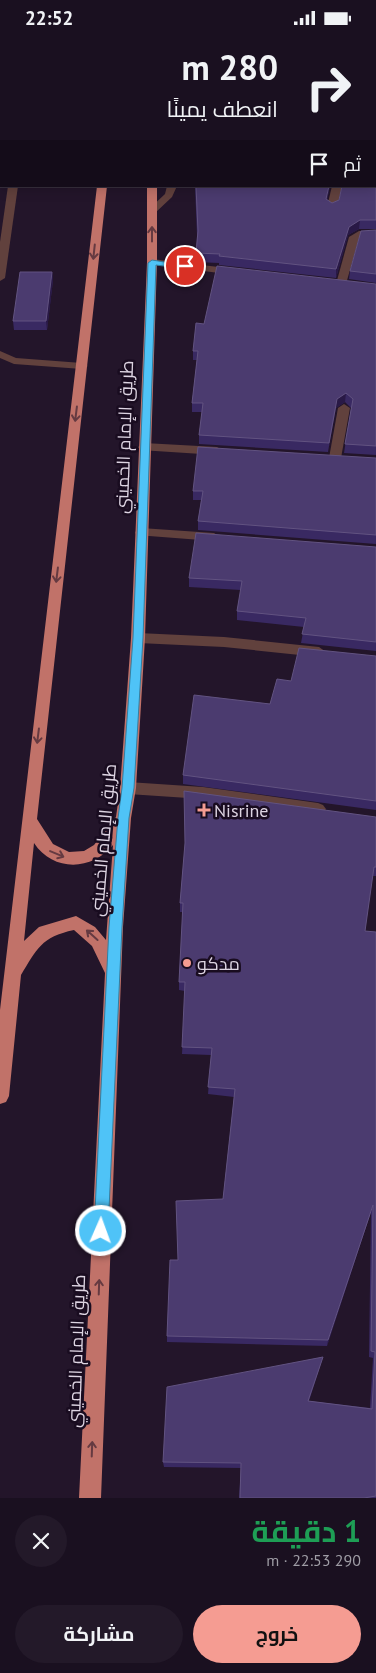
<!DOCTYPE html>
<html lang="ar">
<head>
<meta charset="utf-8">
<style>
  body { margin:0; font-family:"PT Sans",Cairo,sans-serif; background:#231929; color:#f1f3f6; direction:rtl; height:100vh; display:flex; flex-direction:column; font-size:19px; white-space:nowrap }
  * { box-sizing:border-box; margin:0 }
  p { font-size:16px; color:#9f9da5 }
  .icon { flex:none; width:28px; height:28px; fill:none; stroke:currentColor; stroke-width:2; stroke-linecap:round; stroke-linejoin:round }
  .map { position:relative; height:1463px; overflow:hidden; direction:ltr }
  .panel { display:flex; flex-direction:column; background:#1a1020; flex:1 }
  .panel>* { flex:none }
  .banner { position:absolute; left:0px; top:0px; width:376px; height:152px; box-shadow:0 2px 12px #0003,0 0 0 1px #38303e; direction:rtl; background:#1a1020; color:#f1f3f6; overflow:hidden }
  .pin { position:absolute; display:grid; place-items:center; width:42px; height:42px; color:#fff; margin:-21px; border:2px solid #fff; border-radius:50%; box-shadow:0 1px 5px #0007 }
  .me { position:absolute; width:55px; margin:-28px; rotate:2deg; stroke-linejoin:round; filter:drop-shadow(0 0 4px #0008) }
  .turn { display:flex; align-items:center; gap:18px; height:105px; padding:0 15px; font-size:22px }
  .turn .icon { width:65px; height:65px; stroke-width:2.5 }
  .turn b { display:block; font-size:35px; line-height:42px }
  .then { display:flex; align-items:center; height:48px; padding:0 15px; background:#0003; gap:10px; font-size:19px }
  .round { display:grid; place-items:center; flex:none; width:52px; height:52px; border-radius:26px; background:#231929 }
  .summary { display:flex; align-items:center; justify-content:space-between; height:85px; padding:0 15px }
  h1 { font-size:30px; font-weight:700; line-height:38px; color:#1e9e55 }
  .cta { display:flex; gap:10px; margin-top:auto; padding:10px 15px }
  .cta a { flex:1; height:58px; border-radius:30px; background:#f59c92; color:#111; font-size:20px; font-weight:700; line-height:58px; text-align:center }
  .cta a+a { background:#231929; color:#f1f3f6 }
  .status { display:flex; justify-content:space-between; align-items:center; height:35px; padding:0 25px; background:#1a1020; direction:ltr }
  .status svg { height:14px; fill:currentColor }
  .map>svg:first-child { display:block }
  .lines { fill:none; stroke-linecap:round; stroke-linejoin:round }
  .lane { fill:#61413d; fill-rule:evenodd }
  .street { fill:#61413d; fill-rule:evenodd }
  .secondary { fill:#88554e; fill-rule:evenodd }
  .highway { fill:#c17269; fill-rule:evenodd }
  .wall { fill:#392962 }
  .shaded-wall { fill:#291946 }
  .building { fill:#4b3b6f; stroke:#625381 }
  .oneway { stroke:#653a41 }
  .route { fill:#4fc3f7; stroke:#337fa1 }
  .poi-dot { fill:#f59c92; stroke:#190c20; stroke-width:2 }
  .labels { text-anchor:middle; dominant-baseline:central; stroke-width:5; stroke-linejoin:round; paint-order:stroke }
  .street-label { font-size:18px; fill:#ddd4e2; stroke:#190c20 }
  .poi-label { font-size:18px; fill:#ddd4e2; stroke:#190c20; text-anchor:start }
</style>
</head>
<body>
<div class="status"><b>22:52</b><svg viewBox="0 0 49 12"><path d="M0 12V9h3v3zM5 12V6h3v6zM10 12V3h3v9zM15 12V0h3v12zM26 1h20v11H26zM47 4h2v5h-2z"/></svg></div>
<div class="map">
<svg width="376" height="1463" viewBox="0 0 376 1463">
  <rect width="100%" height="100%" fill="#23152a"/>
  <g class="lines">
    <g class="lane">
      <rect x="0" y="142" width="1" height="6"/>
      <polygon points="8,151 18,151 5,243 0,246 0,207"/>
      <polygon points="0,316 16,323 82,328 88,331 82,334 14,329 0,323"/>
    </g>
    <g class="street">
      <polygon points="167,151 177,151 172,162 154,179 148,179 148,175 165,159"/>
      <polygon points="332,151 342,151 337,172 332,175 327,172"/>
      <polygon points="359,196 376,196 376,202 359,203 346,249 345,251 337,251 336,249 349,202"/>
      <polygon points="152,224 235,234 240,237 235,240 148,229 148,225"/>
      <polygon points="344,369 350,373 341,423 335,427 329,423 338,373"/>
      <polygon points="144,408 217,412 223,416 217,420 140,415 138,412"/>
      <polygon points="141,493 214,498 220,502 214,506 136,500 135,497"/>
      <polygon points="138,598 224,602 319,612 326,617 319,622 224,612 138,608 131,603"/>
      <polygon points="128,747 203,752 318,768 323,770 326,774 323,778 318,780 203,764 128,759 123,757 120,753 123,749"/>
    </g>
    <g class="secondary">
      <polygon points="195,0 212,0 213,1 196,1"/>
      <polygon points="0,13 1,14 1,19 0,19"/>
    </g>
    <g class="highway">
      <rect x="116" y="0" width="8" height="1"/>
      <rect x="153" y="0" width="8" height="1"/>
      <path d="M97 151H107L37 784 53 809 69 817 84 816 94 810 116 782 120 753 131 603 147 227V151H157V227L145 603 136 753 131 783 123 892 101 1463H79L105 938 92 911 74 895C41 902 37 914 21 940L9 1061 6 1067 0 1069V975ZM34 808C53 837 92 836 113 810L106 905 95 892 76 881 39 892 24 906Z"/>
    </g>
  </g>
  <g class="wall">
    <polygon points="376,0 376,194 359,194 348,200 336,243 219,230 219,228 196,227 197,200 195,151 330,151 327,165 332,168 375,151 375,1"/>
    <rect x="0" y="58" width="1" height="77"/>
    <polygon points="376,195 376,248 349,244 350,236"/>
    <polygon points="52,237 53,245 47,295 14,295 13,286"/>
    <polygon points="376,249 376,420 344,418 351,373 345,367 336,373 328,417 199,409 199,400 202,377 192,377 192,368 197,325 193,325 193,316 204,289"/>
    <polygon points="376,423 376,509 198,495 198,486 201,465 193,465 193,456"/>
    <polygon points="376,512 376,616 301,608 304,592 237,585 237,576 241,555 189,552 189,543"/>
    <polygon points="376,621 376,775 183,749 183,740 270,669 291,646"/>
    <polygon points="376,782 376,841 372,841 365,896 376,897 376,1463 239,1463 241,1433 164,1432 163,1427 323,1322 309,1366 370,1373 373,1323 369,1322 371,1177 327,1311 167,1307 167,1301 178,1225 223,1164 234,1062 208,1059 211,1020 182,1019 185,956 179,955 179,947 183,877 180,877 180,868 185,810"/>
  </g>
  <g class="shaded-wall">
    <polygon points="329,151 330,151 325,173 326,164"/>
    <polygon points="360,185 359,194 348,200 336,243 336,234 349,192"/>
    <polygon points="52,237 53,245 47,295 46,286"/>
    <polygon points="346,358 345,367 336,373 328,417 337,364"/>
    <polygon points="373,1170 371,1177 327,1311 328,1305"/>
  </g>
  <g class="building">
    <polygon points="240,0 376,0 376,3 375,3 375,1 239,1"/>
    <polygon points="375,9 376,9 376,114 375,115"/>
    <rect x="0" y="58" width="1" height="69"/>
    <polygon points="376,122 376,185 360,185 349,192 336,234 219,221 220,219 196,218 198,196 196,151 329,151 326,164 332,168 339,165 342,151 375,151 375,123"/>
    <polygon points="376,195 376,239 350,236 361,196"/>
    <polygon points="217,231 376,249 376,411 345,409 353,364 346,358 337,364 329,408 199,400 203,368 192,368 198,316 193,316 196,288 204,289"/>
    <polygon points="20,237 52,237 46,286 13,286"/>
    <polygon points="198,412 376,423 376,500 198,486 203,456 193,456"/>
    <polygon points="196,498 376,512 376,607 302,599 306,583 237,576 242,546 189,543"/>
    <polygon points="299,613 376,621 376,766 183,740 194,660 270,669 277,644 291,646"/>
    <polygon points="184,756 376,782 376,832 374,832 365,896 376,897 376,1461 364,1463 240,1463 241,1428 163,1427 167,1352 323,1322 308,1366 372,1374 375,1317 371,1316 373,1170 328,1305 167,1301 170,1225 178,1225 176,1166 223,1164 235,1054 208,1052 212,1013 182,1012 185,947 179,947 183,868 180,868 185,808"/>
  </g>
  <defs><path id="oneway-shaft" d="M-6 0H5M1.5-3L5.5 0L1.5 3" fill="none" stroke-width="1.6" stroke-linecap="round" stroke-linejoin="round" transform="scale(1.25)"/></defs>
  <g class="oneway">
    <use href="#oneway-shaft" transform="translate(152 199) rotate(-90)"/>
    <use href="#oneway-shaft" transform="translate(94 217) rotate(96)"/>
    <use href="#oneway-shaft" transform="translate(76 379) rotate(97)"/>
    <use href="#oneway-shaft" transform="translate(57 540) rotate(97)"/>
    <use href="#oneway-shaft" transform="translate(38 701) rotate(97)"/>
    <use href="#oneway-shaft" transform="translate(57 819) rotate(23)"/>
    <use href="#oneway-shaft" transform="translate(92 900) rotate(-138)"/>
    <use href="#oneway-shaft" transform="translate(99 1252) rotate(-88)"/>
    <use href="#oneway-shaft" transform="translate(92 1414) rotate(-88)"/>
  </g>
  <polygon class="route" points="152,225 189,231 185,234 156,230 143,603 134,753 129,783 122,892 108,1196 106,1201 101,1204 96,1201 94,1196 109,892 118,783 122,753 133,603 148,228"/>
  <g class="poi-dot">
    <path d="M201.5 767.5h5v5h5v5h-5v5h-5v-5h-5v-5h5z"/>
    <circle cx="187" cy="928" r="5"/>
  </g>
  <g class="labels">
    <g class="street-label">
      <text transform="translate(124 402) rotate(-88)">طريق الإمام الخميني</text>
      <text transform="translate(103 805) rotate(-85)">طريق الإمام الخميني</text>
      <text transform="translate(76 1316) rotate(-88)">طريق الإمام الخميني</text>
    </g>
    <g class="poi-label">
      <text x="214" y="775">Nisrine</text>
      <text x="197" y="928">مدكو</text>
    </g>
  </g>
</svg>
<div class="pin" style="left:185px;top:231px;background:#d93025"><svg class="icon" aria-label="arrive" viewBox="0 0 24 24"><path d="M6 21V4h12l-3 4 3 4H6"/></svg></div>
<svg class="me" style="left:101px;top:1196px" viewBox="-20 -20 40 40"><circle r="17" fill="#4fc3f7" stroke="#fff" stroke-width="3"/><path d="M0-11L8 9 0 5-8 9z" fill="#fff"/></svg>
<div class="banner">
<div class="turn"><svg class="icon" aria-label="right" viewBox="0 0 24 24"><path d="M7 20v-9h11M14 6l5 5-5 5"/></svg><div><b>280 m</b>انعطف يمينًا</div></div>
<div class="then">ثم<svg class="icon" aria-label="arrive" viewBox="0 0 24 24"><path d="M6 21V4h12l-3 4 3 4H6"/></svg></div>
</div>
</div>
<section class="panel">
<div class="summary"><div><h1>1 دقيقة</h1><p>290 m · 22:53</p></div><a class="round"><svg class="icon" aria-label="close" viewBox="0 0 24 24"><path d="M6 6l12 12M18 6L6 18"/></svg></a></div>
<div class="cta"><a>خروج</a><a>مشاركة</a></div>
</section>
</body>
</html>
